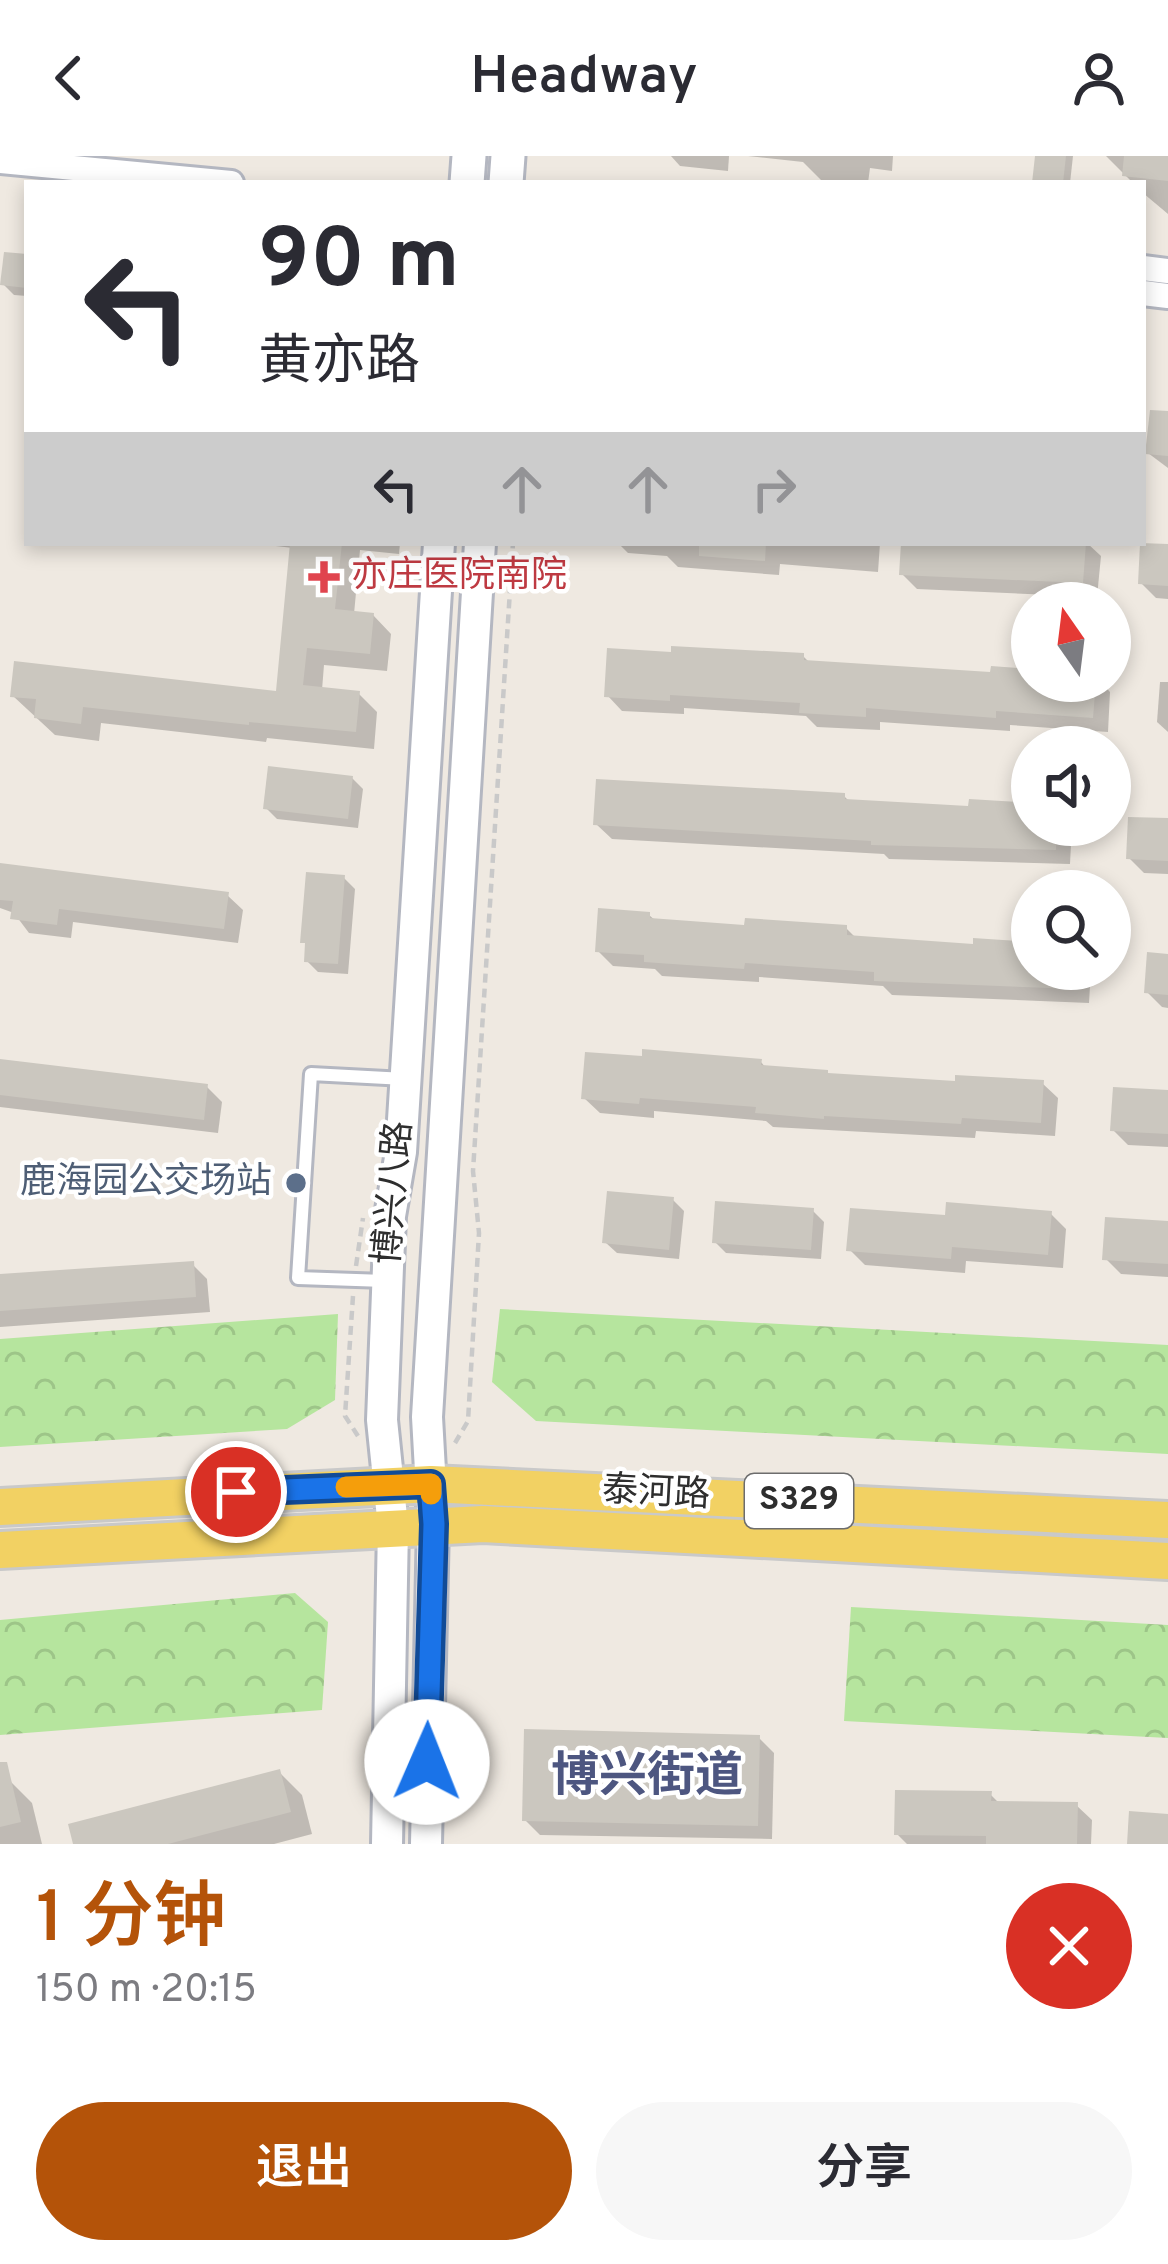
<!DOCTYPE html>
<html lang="zh">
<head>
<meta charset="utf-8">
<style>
  body { margin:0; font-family:Overpass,"Noto Sans SC",sans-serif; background:#f7f7f7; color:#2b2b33; height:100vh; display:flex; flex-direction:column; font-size:45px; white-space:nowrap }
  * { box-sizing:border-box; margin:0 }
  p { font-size:39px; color:#7c7c81 }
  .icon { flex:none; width:66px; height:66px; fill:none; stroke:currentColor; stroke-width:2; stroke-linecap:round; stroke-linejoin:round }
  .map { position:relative; height:1688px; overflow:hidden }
  .details { display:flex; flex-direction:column; background:#fff; flex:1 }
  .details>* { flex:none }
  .banner { position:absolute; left:24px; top:24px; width:1122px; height:366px; border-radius:0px; box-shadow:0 6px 18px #0003; background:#fff; color:#2b2b33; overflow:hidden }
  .needle { width:78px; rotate:346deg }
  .buttons { position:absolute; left:1011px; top:426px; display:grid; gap:24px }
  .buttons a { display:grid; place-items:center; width:120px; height:120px; border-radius:50%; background:#fff; box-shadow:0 6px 18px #0003; font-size:60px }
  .pin { position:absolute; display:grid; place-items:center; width:102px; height:102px; color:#fff; margin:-51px; border:6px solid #fff; border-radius:50%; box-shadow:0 3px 12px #0007 }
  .me { position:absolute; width:132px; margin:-66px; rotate:1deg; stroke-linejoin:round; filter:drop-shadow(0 0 9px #0008) }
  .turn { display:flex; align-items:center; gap:42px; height:252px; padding:0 36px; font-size:54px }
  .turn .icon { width:156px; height:156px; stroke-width:2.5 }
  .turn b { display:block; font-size:84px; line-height:102px }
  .lanes { display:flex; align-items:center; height:114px; padding:0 36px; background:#0003; justify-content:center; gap:60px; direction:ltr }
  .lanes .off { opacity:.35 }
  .round { display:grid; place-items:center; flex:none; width:126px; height:126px; border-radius:63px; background:#f7f7f7 }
  .head { display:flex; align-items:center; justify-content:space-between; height:204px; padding:0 36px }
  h1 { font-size:72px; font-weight:600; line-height:90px; color:#b45309 }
  .button { display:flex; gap:24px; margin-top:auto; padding:24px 36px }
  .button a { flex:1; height:138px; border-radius:72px; background:#b45309; color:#fff; font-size:48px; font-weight:600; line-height:138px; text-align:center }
  .button a+a { background:#f7f7f7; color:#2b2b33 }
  header { display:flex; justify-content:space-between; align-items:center; height:156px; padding:0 36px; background:#fff; font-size:54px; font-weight:600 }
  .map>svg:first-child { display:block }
  .park { fill:url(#park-crowns) }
  .shadow { fill:#0003 }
  .building { fill:#cbc7bf }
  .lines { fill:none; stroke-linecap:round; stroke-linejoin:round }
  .service-casing { stroke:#b4b7c1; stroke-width:18 }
  .minor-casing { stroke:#b4b7c1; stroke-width:30 }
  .tertiary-casing { stroke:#b4b7c1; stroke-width:36 }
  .secondary-casing { stroke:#b4b7c1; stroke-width:39 }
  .primary-casing { stroke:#c9c9c9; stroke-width:42 }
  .path { stroke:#c9c9c9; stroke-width:4.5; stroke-dasharray:9 6; stroke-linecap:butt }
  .service { stroke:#fff; stroke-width:12 }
  .minor { stroke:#fff; stroke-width:24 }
  .tertiary { stroke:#fff; stroke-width:30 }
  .secondary { stroke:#fff; stroke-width:33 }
  .primary { stroke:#f2d163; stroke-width:36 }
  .route-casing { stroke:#114b97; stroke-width:30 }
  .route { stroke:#1a73e8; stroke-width:21 }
  .slow { stroke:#f59e0b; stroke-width:21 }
  .health-dot { fill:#e0444e; stroke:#fff; stroke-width:4.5 }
  .service-dot { fill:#5c6f8a; stroke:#fff; stroke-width:4.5 }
  .labels { text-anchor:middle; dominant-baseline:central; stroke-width:9; stroke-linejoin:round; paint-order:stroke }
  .shield { fill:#fff; stroke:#6d6d6d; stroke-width:3 }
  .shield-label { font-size:33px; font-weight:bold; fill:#2e2e2e }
  .health-label { font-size:36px; fill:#be3a42; stroke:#fff; text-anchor:start }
  .service-label { font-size:36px; fill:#4e5e75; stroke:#fff; text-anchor:end }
  .street-label { font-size:36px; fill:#2e2e2e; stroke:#fff }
  .district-label { font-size:48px; font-weight:bold; fill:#4d5680; stroke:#fff }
</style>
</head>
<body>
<header><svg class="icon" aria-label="back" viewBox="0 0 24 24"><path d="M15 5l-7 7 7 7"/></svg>Headway<svg class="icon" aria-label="person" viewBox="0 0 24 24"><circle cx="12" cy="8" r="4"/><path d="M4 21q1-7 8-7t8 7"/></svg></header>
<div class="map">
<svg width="1168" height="1688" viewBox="0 0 1168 1688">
  <defs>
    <pattern id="park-crowns" width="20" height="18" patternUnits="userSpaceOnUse" patternTransform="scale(3)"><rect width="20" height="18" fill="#b6e59e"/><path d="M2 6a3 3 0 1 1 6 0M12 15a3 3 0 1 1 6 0" fill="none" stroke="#9dc588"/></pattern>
  </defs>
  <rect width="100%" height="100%" fill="#efe9e1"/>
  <g class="park">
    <polygon points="500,1153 1168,1189 1168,1298 536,1265 492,1226"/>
    <polygon points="338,1158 335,1244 287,1273 0,1291 0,1183"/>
    <polygon points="295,1437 328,1466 322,1554 0,1579 0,1464"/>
    <polygon points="851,1451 1168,1469 1168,1582 844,1565"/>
  </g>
  <g class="shadow">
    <polygon points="671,0 729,0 728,15 680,10"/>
    <polygon points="748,0 893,0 892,15 870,12 868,27 824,27 803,6"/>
    <polygon points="1038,0 1073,0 1070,27 1036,27"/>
    <polygon points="1106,0 1168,0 1168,58 1143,37 1143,27 1133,27"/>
    <polygon points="27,101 27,140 14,139 3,128"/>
    <polygon points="1168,258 1168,312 1148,297"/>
    <polygon points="250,387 400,387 399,398 360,394 354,458 373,459 391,478 387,515 324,509 322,534 359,538 377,556 374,593 267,582 266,586 101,567 99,585 55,579 13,540 278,538 293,392"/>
    <polygon points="618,387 880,387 878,416 780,408 779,419 678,411 667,400 628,397"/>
    <polygon points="904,387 1087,387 1101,400 1097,441 917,433 902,418"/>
    <polygon points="1168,391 1168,443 1156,442 1141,427"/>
    <polygon points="803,500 810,507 993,519 1032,516 1032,525 1100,525 1110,536 1108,576 1010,569 1010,575 880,566 880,574 817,571 806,560 684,552 684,558 622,555 607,539"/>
    <polygon points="1160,526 1168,526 1168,576 1157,566"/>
    <polygon points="352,622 363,633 358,672 277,663 266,652"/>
    <polygon points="844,640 851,647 971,653 1032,650 1032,669 1072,669 1070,708 889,703 884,698 612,683 596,668"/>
    <polygon points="1168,665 1168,718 1144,717 1129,702"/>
    <polygon points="0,710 227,739 243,754 238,787 73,766 71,782 29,777 14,757 0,752"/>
    <polygon points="344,722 355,733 348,818 318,816 307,805 308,790 304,786"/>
    <polygon points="649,759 656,765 747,772 846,772 857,783 976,791 1032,789 1032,813 1091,813 1089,847 892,839 883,830 759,821 759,826 662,820 655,813 613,810 598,795"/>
    <polygon points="1168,801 1168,852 1162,851 1147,836"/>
    <polygon points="0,906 207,931 222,946 218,977 0,951"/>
    <polygon points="761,906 766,912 830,920 958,928 1042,927 1058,942 1055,980 976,975 975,982 773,971 766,965 654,955 654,962 600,957 584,942"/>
    <polygon points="1168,937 1168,991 1128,989 1113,974"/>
    <polygon points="673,1044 684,1055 679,1103 617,1097 605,1086"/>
    <polygon points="812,1054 824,1066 821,1103 726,1097 715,1086"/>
    <polygon points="1051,1058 1066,1073 1063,1112 966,1105 965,1117 865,1109 850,1094 948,1062"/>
    <polygon points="1168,1068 1168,1121 1121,1118 1106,1103"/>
    <polygon points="192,1108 207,1123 210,1156 0,1171 0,1121"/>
    <polygon points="759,1582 774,1597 772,1683 540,1679 525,1664"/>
    <polygon points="279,1616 302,1639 312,1678 274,1688 77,1688"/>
    <polygon points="10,1625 32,1647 42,1688 0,1688 0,1627"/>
    <polygon points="990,1638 1000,1648 1076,1649 1092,1664 1091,1688 907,1688 897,1678"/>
  </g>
  <g class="building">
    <polygon points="1035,0 1066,0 1063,27 1032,27"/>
    <polygon points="1124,0 1168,0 1168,25 1122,20"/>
    <polygon points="4,96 27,98 27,132 0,129"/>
    <polygon points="1150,254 1168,255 1168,300 1145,298"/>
    <polygon points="290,387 342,387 335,453 374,457 370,498 307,492 303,529 360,535 356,576 249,566 249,569 83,551 81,568 34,562 36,543 10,541 14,505 276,535"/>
    <polygon points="699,387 766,387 765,405 699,400"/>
    <polygon points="901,387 1086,387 1083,427 899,419"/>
    <polygon points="1140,387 1168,388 1168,430 1138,428"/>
    <polygon points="671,490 804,497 804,504 990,516 991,510 1032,513 1032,525 1096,525 1093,562 996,555 996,562 866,552 866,561 799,557 800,547 670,539 670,545 604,541 607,492 671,496"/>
    <polygon points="268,610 353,620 348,663 263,653"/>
    <polygon points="596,623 845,637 845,643 968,650 969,643 1032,647 1032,669 1057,669 1056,694 871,689 871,685 593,669"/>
    <polygon points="1128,661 1168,662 1168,705 1126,703"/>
    <polygon points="0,707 229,736 224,773 59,753 57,769 10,763 13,745 0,744"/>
    <polygon points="306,716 345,719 338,808 304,806 305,787 300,787"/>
    <polygon points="598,752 650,756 650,762 744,769 745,762 847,769 847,779 973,788 973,782 1032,786 1032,813 1076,813 1075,833 874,825 874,816 745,807 744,813 644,806 644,799 595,796"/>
    <polygon points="1147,796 1168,798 1168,839 1144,837"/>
    <polygon points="642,893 762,903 761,909 828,914 828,917 955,925 955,919 1044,924 1041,967 962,962 961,968 824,960 824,963 755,957 756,951 640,942 639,948 581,943 585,896 642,900"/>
    <polygon points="0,903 208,928 204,964 0,939"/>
    <polygon points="1113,931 1168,934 1168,978 1110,975"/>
    <polygon points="607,1035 674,1041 669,1094 602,1087"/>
    <polygon points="715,1045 814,1052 811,1094 712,1087"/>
    <polygon points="946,1046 1052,1055 1048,1099 952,1091 951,1103 846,1095 850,1052 945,1059"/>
    <polygon points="1105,1061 1168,1065 1168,1108 1102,1104"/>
    <polygon points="194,1105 196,1141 0,1155 0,1118"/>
    <polygon points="524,1573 760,1579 758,1670 522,1665"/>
    <polygon points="0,1606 7,1606 21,1666 0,1671"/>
    <polygon points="280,1613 291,1656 168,1688 73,1688 68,1668"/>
    <polygon points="895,1634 992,1635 991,1645 1078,1646 1077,1688 986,1688 986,1680 894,1679"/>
    <polygon points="1129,1655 1168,1658 1168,1688 1127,1688"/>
  </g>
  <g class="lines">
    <g class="service-casing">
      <polyline id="service" points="385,1125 298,1122 311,918 405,923"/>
    </g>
    <g class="minor-casing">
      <g id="minor">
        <polyline points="0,5 231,27"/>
        <polyline points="1143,112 1168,115"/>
        <polyline points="1143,137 1168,140"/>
      </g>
    </g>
    <g class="tertiary-casing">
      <g id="tertiary">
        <polyline points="387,1688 393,1371 382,1264 390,1060 401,996 439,387"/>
        <polyline points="426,1688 433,1368 427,1261 480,387"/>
      </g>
    </g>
    <g class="secondary-casing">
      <g id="secondary">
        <polyline points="467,27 469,0"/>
        <polyline points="506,27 508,0"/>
      </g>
    </g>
    <g class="primary-casing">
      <g id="primary">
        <polyline points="0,1351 431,1328 1168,1364"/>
        <polyline points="0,1394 483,1368 1168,1405"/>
      </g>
    </g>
    <g class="path">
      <polyline points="356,1110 363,1062"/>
      <polyline points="353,1140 345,1260 358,1280"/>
      <polyline points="455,1287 468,1265 479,1077 473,1015 513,387"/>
    </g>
    <use href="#service" class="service"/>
    <use href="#minor" class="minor"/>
    <use href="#tertiary" class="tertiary"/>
    <use href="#secondary" class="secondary"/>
    <use href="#primary" class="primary"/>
  </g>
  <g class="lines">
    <g class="route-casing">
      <polyline id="route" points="236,1336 431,1328 434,1368 427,1606"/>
    </g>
    <use href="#route" class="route"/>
    <polyline class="slow" points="346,1331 431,1328 431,1338"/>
  </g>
  <path class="health-dot" d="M318 403h12v12h12v12h-12v12h-12v-12h-12v-12h12z"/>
  <circle class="service-dot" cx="296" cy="1027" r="12"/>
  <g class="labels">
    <rect class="shield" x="745" y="1318" width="108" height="54" rx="9"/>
    <g class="shield-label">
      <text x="799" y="1345">S329</text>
    </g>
    <g class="health-label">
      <text x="351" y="421">亦庄医院南院</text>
    </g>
    <g class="service-label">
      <text x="272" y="1027">鹿海园公交场站</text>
    </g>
    <g class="street-label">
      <text transform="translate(395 1037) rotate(-85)">博兴八路</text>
      <text transform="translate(656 1338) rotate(3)">泰河路</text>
    </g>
    <g class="district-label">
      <text x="647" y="1623">博兴街道</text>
    </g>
  </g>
</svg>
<div class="buttons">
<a><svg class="needle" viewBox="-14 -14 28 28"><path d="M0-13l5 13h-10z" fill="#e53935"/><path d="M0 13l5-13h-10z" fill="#7c7c81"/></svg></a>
<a><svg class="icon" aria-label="sound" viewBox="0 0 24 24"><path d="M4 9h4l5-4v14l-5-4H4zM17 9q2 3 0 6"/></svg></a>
<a><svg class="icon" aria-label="search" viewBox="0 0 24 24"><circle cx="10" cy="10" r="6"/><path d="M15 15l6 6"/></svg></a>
</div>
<div class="pin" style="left:236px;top:1336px;background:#d93025"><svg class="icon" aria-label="arrive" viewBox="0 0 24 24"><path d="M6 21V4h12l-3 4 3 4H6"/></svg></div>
<svg class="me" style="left:427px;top:1606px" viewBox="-20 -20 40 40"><circle r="19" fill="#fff"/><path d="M0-13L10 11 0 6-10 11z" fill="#1a73e8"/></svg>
<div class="banner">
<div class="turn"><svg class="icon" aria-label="left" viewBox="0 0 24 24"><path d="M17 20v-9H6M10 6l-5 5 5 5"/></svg><div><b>90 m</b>黄亦路</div></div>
<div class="lanes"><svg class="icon" aria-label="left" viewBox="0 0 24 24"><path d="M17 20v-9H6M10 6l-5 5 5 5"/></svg><svg class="icon off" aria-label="ahead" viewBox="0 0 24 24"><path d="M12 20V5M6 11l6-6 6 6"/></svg><svg class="icon off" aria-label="ahead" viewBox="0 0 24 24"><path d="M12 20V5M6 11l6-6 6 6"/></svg><svg class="icon off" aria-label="right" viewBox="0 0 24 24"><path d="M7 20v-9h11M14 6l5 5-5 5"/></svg></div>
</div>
</div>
<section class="details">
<div class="head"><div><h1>1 分钟</h1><p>150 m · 20:15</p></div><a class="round" style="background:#d93025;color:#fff"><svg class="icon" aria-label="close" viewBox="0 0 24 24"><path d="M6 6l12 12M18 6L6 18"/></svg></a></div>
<div class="button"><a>退出</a><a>分享</a></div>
</section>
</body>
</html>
